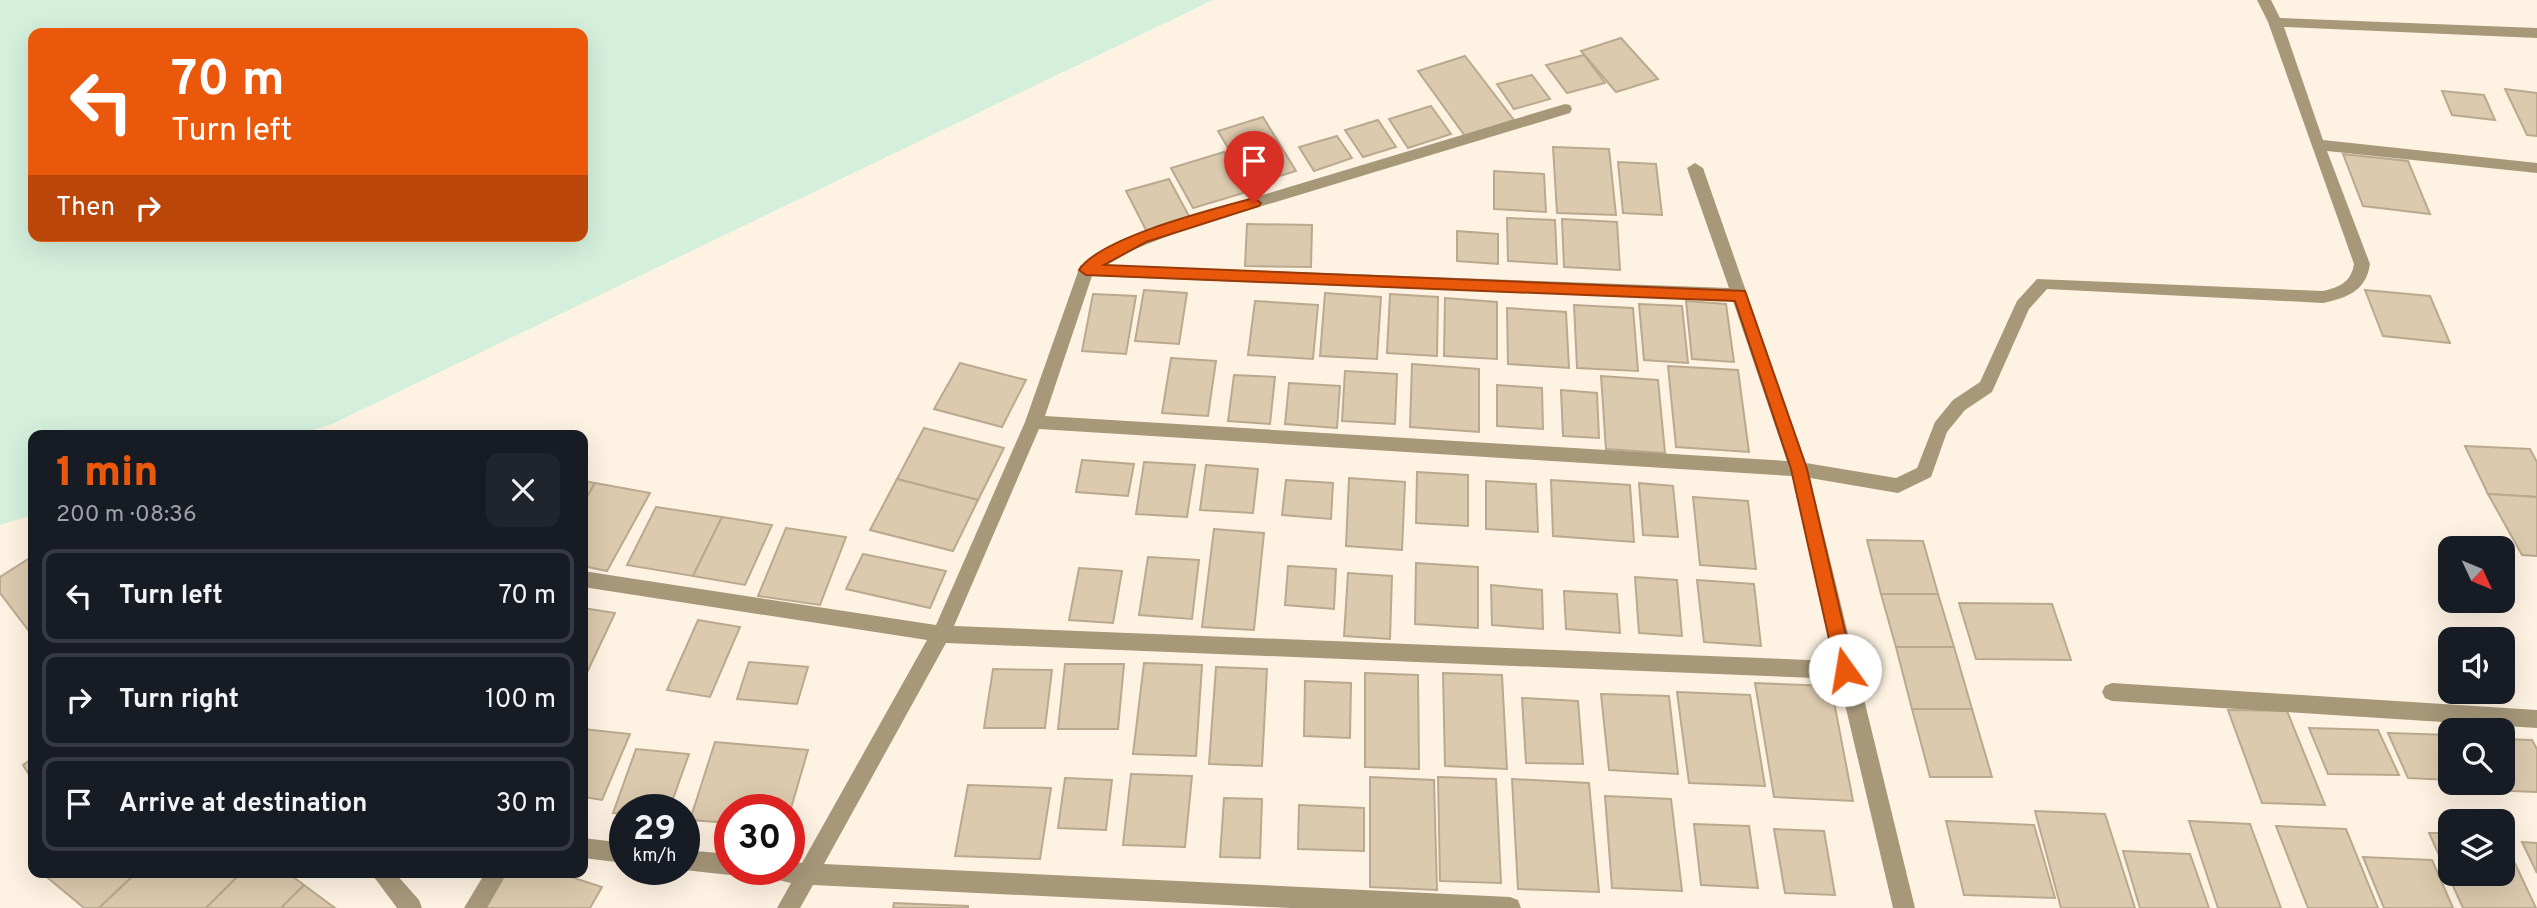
<!DOCTYPE html>
<html lang="en">
<head>
<meta charset="utf-8">
<style>
  body { margin:0; font-family:Overpass,sans-serif; background:#20242c; color:#f1f3f6; height:100vh; display:flex; flex-direction:column; font-size:26px; white-space:nowrap }
  * { box-sizing:border-box; margin:0 }
  p { font-size:23px; color:#9ea1a6 }
  .icon { flex:none; width:38px; height:38px; fill:none; stroke:currentColor; stroke-width:2; stroke-linecap:round; stroke-linejoin:round }
  .map { position:relative; flex:1; overflow:hidden }
  .panel { position:absolute; left:28px; top:430px; width:560px; height:448px; display:flex; flex-direction:column; background:#171b24; border-radius:14px; box-shadow:0 7px 28px #0002 }
  .panel>* { flex:none }
  .top-card { position:absolute; left:28px; top:28px; width:560px; height:214px; border-radius:14px; box-shadow:0 7px 28px #0002; background:#ea580c; color:#fff; overflow:hidden }
  .needle { width:46px; rotate:134deg }
  .fabs { position:absolute; left:2438px; top:536px; display:grid; gap:14px }
  .fabs a { display:grid; place-items:center; width:77px; height:77px; border-radius:14px; background:#171b24; box-shadow:0 7px 28px #0002; font-size:35px }
  .speed { position:absolute; left:609px; top:794px; display:flex; gap:14px; font-size:35px; font-weight:700; text-align:center }
  .speed>* { display:grid; place-content:center; width:91px; height:91px; border-radius:50%; background:#171b24; box-shadow:0 7px 28px #0002; line-height:1 }
  .speed small { font-size:18px; font-weight:400 }
  .speed .limit { border:10px solid #d22; background:#fff; color:#111 }
  .pin { position:absolute; display:grid; place-items:center; width:60px; height:60px; color:#fff; margin:-72px -30px; border-radius:50% 50% 50% 0; rotate:-45deg; box-shadow:0 0 7px #0007 }
  .pin .icon { rotate:45deg }
  .me { position:absolute; width:77px; margin:-38px; rotate:347deg; stroke-linejoin:round; filter:drop-shadow(0 0 5px #0008) }
  .turn { display:flex; align-items:center; gap:24px; height:147px; padding:0 28px; font-size:32px }
  .turn .icon { width:91px; height:91px; stroke-width:2.5 }
  .turn b { display:block; font-size:49px; line-height:60px }
  .then { display:flex; align-items:center; height:66px; padding:0 28px; background:#0003; gap:14px; font-size:26px }
  .round { display:grid; place-items:center; flex:none; width:74px; height:74px; border-radius:14px; background:#20242c }
  .head { display:flex; align-items:center; justify-content:space-between; height:119px; padding:0 28px }
  h1 { font-size:42px; font-weight:800; line-height:52px; color:#ea580c }
  ul { padding:0; list-style:none }
  li { display:flex; align-items:center; gap:21px; height:94px; margin:0 14px 10px; padding:0 14px; border:4px solid #363941; border-radius:14px }
  li div { flex:1 }
  li b { display:block; font-size:26px }
  li em { font-style:normal }
  .map>svg:first-child { display:block }
  .green { fill:#d4f0dd; fill-rule:evenodd }
  .building { fill:#dccaae; stroke:#baa98e; stroke-width:2 }
  .lines { fill:none; stroke-linecap:round; stroke-linejoin:round }
  .minor { fill:#a7987a; fill-rule:evenodd }
  .route { fill:#ea580c; stroke:#983908; stroke-width:2 }
</style>
</head>
<body>
<div class="map">
<svg width="2537" height="908" viewBox="0 0 2537 908">
  <rect width="100%" height="100%" fill="#fef3e2"/>
  <path class="green" d="M0 0H1213L332 424 293 436H33V515L0 525ZM33 33H583V236H33Z"/>
  <g class="building">
    <polygon points="1621,38 1658,79 1616,92 1581,51"/>
    <polygon points="1584,55 1605,83 1567,93 1546,65"/>
    <polygon points="1465,56 1514,120 1465,136 1418,71"/>
    <polygon points="1532,75 1550,99 1514,109 1497,84"/>
    <polygon points="2505,89 2537,93 2537,136 2527,135"/>
    <polygon points="2442,91 2484,95 2495,120 2452,115"/>
    <polygon points="1431,106 1451,134 1408,148 1389,119"/>
    <polygon points="1263,117 1296,171 1250,185 1218,131"/>
    <polygon points="1378,120 1396,147 1363,157 1345,130"/>
    <polygon points="1337,136 1352,158 1314,171 1299,147"/>
    <polygon points="1553,147 1609,149 1616,215 1557,213"/>
    <polygon points="1224,152 1247,192 1193,208 1171,168"/>
    <polygon points="2343,154 2408,161 2430,214 2363,206"/>
    <polygon points="1618,162 1656,164 1662,215 1623,213"/>
    <polygon points="1494,171 1544,174 1546,212 1494,209"/>
    <polygon points="1169,179 1190,218 1147,232 1126,191"/>
    <polygon points="1507,218 1555,220 1557,264 1508,261"/>
    <polygon points="1562,219 1617,222 1620,270 1564,267"/>
    <polygon points="1247,224 1312,225 1311,267 1245,266"/>
    <polygon points="1457,231 1498,234 1498,264 1457,261"/>
    <polygon points="1144,290 1187,293 1179,344 1135,341"/>
    <polygon points="2365,290 2430,296 2450,343 2383,336"/>
    <polygon points="1325,293 1381,297 1377,359 1320,356"/>
    <polygon points="1093,294 1136,296 1126,354 1082,351"/>
    <polygon points="1390,294 1438,297 1437,356 1387,353"/>
    <polygon points="1445,298 1497,302 1497,359 1444,356"/>
    <polygon points="1255,301 1318,305 1313,359 1248,355"/>
    <polygon points="1686,301 1726,304 1734,362 1692,359"/>
    <polygon points="1639,304 1682,306 1688,363 1644,360"/>
    <polygon points="1574,305 1633,308 1638,371 1577,368"/>
    <polygon points="1507,308 1566,312 1569,368 1508,364"/>
    <polygon points="1171,358 1216,361 1208,416 1162,413"/>
    <polygon points="960,363 1026,380 1002,427 934,409"/>
    <polygon points="1412,364 1479,369 1479,432 1410,427"/>
    <polygon points="1668,366 1738,370 1749,452 1676,447"/>
    <polygon points="1345,371 1397,374 1395,424 1342,421"/>
    <polygon points="1234,375 1275,377 1270,424 1228,421"/>
    <polygon points="1601,376 1658,380 1665,453 1606,449"/>
    <polygon points="1289,383 1340,386 1337,428 1285,424"/>
    <polygon points="1497,385 1542,388 1543,429 1497,426"/>
    <polygon points="1561,390 1597,393 1599,438 1563,436"/>
    <polygon points="924,428 1004,448 978,500 897,479"/>
    <polygon points="2465,446 2530,449 2537,462 2537,497 2488,494"/>
    <polygon points="1082,460 1134,464 1128,496 1076,492"/>
    <polygon points="1144,462 1195,465 1187,517 1136,514"/>
    <polygon points="1206,465 1258,469 1253,513 1200,510"/>
    <polygon points="1417,472 1468,475 1468,526 1416,523"/>
    <polygon points="1349,478 1405,482 1402,550 1346,546"/>
    <polygon points="897,479 978,500 953,551 870,530"/>
    <polygon points="1286,480 1333,483 1331,519 1282,515"/>
    <polygon points="1551,480 1630,485 1634,542 1553,536"/>
    <polygon points="583,481 595,483 583,504"/>
    <polygon points="1486,481 1536,484 1538,532 1486,529"/>
    <polygon points="595,483 650,493 607,571 583,566 583,504"/>
    <polygon points="1639,483 1673,486 1678,537 1643,535"/>
    <polygon points="2488,494 2537,497 2537,556 2522,555"/>
    <polygon points="1693,497 1748,501 1756,569 1700,565"/>
    <polygon points="656,507 722,517 693,576 627,565"/>
    <polygon points="722,517 772,525 745,585 693,576"/>
    <polygon points="786,528 846,537 820,605 758,596"/>
    <polygon points="1214,529 1264,533 1254,630 1202,627"/>
    <polygon points="1867,540 1923,541 1938,594 1881,594"/>
    <polygon points="863,554 946,571 930,608 846,589"/>
    <polygon points="33,556 33,634 32,635 0,593 0,577"/>
    <polygon points="1148,557 1199,560 1192,619 1139,615"/>
    <polygon points="1416,563 1478,567 1478,628 1415,624"/>
    <polygon points="1288,566 1336,569 1334,609 1285,605"/>
    <polygon points="1079,568 1122,571 1113,623 1069,620"/>
    <polygon points="1348,573 1392,576 1390,639 1344,636"/>
    <polygon points="1635,577 1677,580 1682,636 1639,633"/>
    <polygon points="1697,580 1754,584 1761,646 1704,642"/>
    <polygon points="1491,585 1542,590 1543,629 1492,625"/>
    <polygon points="1564,591 1617,594 1620,633 1566,629"/>
    <polygon points="1881,594 1938,594 1954,647 1896,647"/>
    <polygon points="1959,603 2052,604 2071,660 1976,659"/>
    <polygon points="583,608 615,613 583,681"/>
    <polygon points="698,620 740,627 710,697 667,690"/>
    <polygon points="1896,647 1954,647 1972,709 1912,709"/>
    <polygon points="749,662 808,667 797,704 737,699"/>
    <polygon points="1144,663 1202,665 1196,756 1133,754"/>
    <polygon points="1065,664 1124,664 1118,729 1058,729"/>
    <polygon points="1216,667 1267,669 1262,766 1209,764"/>
    <polygon points="993,669 1052,670 1045,728 984,728"/>
    <polygon points="1365,673 1418,675 1419,769 1365,767"/>
    <polygon points="1443,673 1502,675 1507,769 1445,766"/>
    <polygon points="1305,681 1351,683 1350,738 1304,736"/>
    <polygon points="1755,683 1831,686 1853,801 1774,797"/>
    <polygon points="1677,692 1750,695 1765,786 1689,783"/>
    <polygon points="1601,694 1669,696 1678,774 1609,770"/>
    <polygon points="1522,698 1578,701 1583,764 1526,763"/>
    <polygon points="1912,709 1972,709 1992,777 1930,777"/>
    <polygon points="2228,710 2287,711 2325,805 2262,803"/>
    <polygon points="2309,728 2378,730 2399,775 2328,774"/>
    <polygon points="583,729 630,734 602,800 583,797"/>
    <polygon points="2388,733 2450,735 2450,780 2408,778"/>
    <polygon points="2502,739 2532,740 2537,749 2537,792 2487,790 2484,782 2502,782"/>
    <polygon points="715,742 808,750 789,815 789,810 730,810 730,823 690,820"/>
    <polygon points="636,749 689,754 669,810 625,810 625,814 613,813"/>
    <polygon points="33,758 33,781 23,765"/>
    <polygon points="1131,774 1192,776 1185,847 1123,845"/>
    <polygon points="1370,777 1434,780 1437,890 1370,887"/>
    <polygon points="1438,777 1496,779 1501,883 1440,881"/>
    <polygon points="1065,778 1112,780 1106,830 1058,828"/>
    <polygon points="1512,779 1589,783 1599,892 1518,889"/>
    <polygon points="968,785 1051,788 1040,859 955,856"/>
    <polygon points="1605,796 1671,799 1682,891 1612,888"/>
    <polygon points="1224,798 1262,799 1260,858 1220,857"/>
    <polygon points="1299,805 1364,808 1364,851 1298,849"/>
    <polygon points="2035,811 2105,814 2135,908 2061,908"/>
    <polygon points="1946,821 2034,825 2055,898 1964,895"/>
    <polygon points="2189,821 2250,824 2281,908 2218,908"/>
    <polygon points="1694,824 1749,826 1758,888 1701,885"/>
    <polygon points="2276,826 2346,829 2378,908 2308,908"/>
    <polygon points="1774,829 1824,831 1835,895 1785,893"/>
    <polygon points="2429,833 2450,833 2450,873 2502,873 2502,836 2536,908 2463,908"/>
    <polygon points="2522,842 2537,843 2537,873"/>
    <polygon points="2123,851 2190,854 2209,908 2140,908"/>
    <polygon points="2363,857 2432,860 2453,908 2384,908"/>
    <polygon points="42,873 136,873 99,908 84,908"/>
    <polygon points="136,873 241,873 206,908 99,908"/>
    <polygon points="241,873 288,873 304,885 281,908 206,908"/>
    <polygon points="504,873 559,873 602,887 590,908 483,908"/>
    <polygon points="304,885 335,908 281,908"/>
    <polygon points="894,903 968,906 968,908 893,908"/>
  </g>
  <g class="lines">
    <g class="minor">
      <path d="M2257 0H2271L2280 18 2537 28V38L2284 27 2323 140 2537 163V173L2327 151 2370 264C2366 291 2347 298 2323 303L2047 289 2029 309 1992 392 1965 410 1947 432 1931 477 1898 493 1810 478 1915 908H1893L1839 679 946 643 824 864 1510 897 1518 900 1521 908H1290L813 885 800 908H777L791 883 765 877 762 870H789V861L802 863 927 640 583 587V571L936 625 1025 422 1080 266 1113 245 1173 222 1565 104 1570 105 1572 109 1570 113 1183 230 1125 253 1106 265 1729 288 1687 168 1695 163 1703 168 1806 463 1896 478 1917 468 1935 422 1953 400 1980 382 2017 301 2037 279 2323 291C2340 287 2351 282 2354 264L2268 22ZM1092 276 1733 301 1787 461 1045 416ZM1039 429 1792 476 1835 661 954 626Z"/>
      <polygon points="2112,683 2537,710 2537,728 2112,701 2105,698 2102,692 2105,686"/>
      <polygon points="583,838 625,843 625,863 583,858"/>
      <polygon points="684,850 730,854 730,870 739,870 730,875 684,870"/>
      <polygon points="371,873 395,873 419,900 422,908 397,908"/>
      <polygon points="485,873 507,873 487,908 464,908"/>
    </g>
  </g>
  <path class="route" d="M1254 198 1261 203 1259 206 1146 242 1104 265 1745 291 1807 469 1854 670 1851 675 1845 678 1839 675 1836 670 1791 469 1735 301 1086 275 1079 270C1100 237 1214 209 1254 198Z"/>
</svg>
<div class="fabs">
<a><svg class="needle" viewBox="-14 -14 28 28"><path d="M0-13l5 13h-10z" fill="#e53935"/><path d="M0 13l5-13h-10z" fill="#9ea1a6"/></svg></a>
<a><svg class="icon" aria-label="sound" viewBox="0 0 24 24"><path d="M4 9h4l5-4v14l-5-4H4zM17 9q2 3 0 6"/></svg></a>
<a><svg class="icon" aria-label="search" viewBox="0 0 24 24"><circle cx="10" cy="10" r="6"/><path d="M15 15l6 6"/></svg></a>
<a><svg class="icon" aria-label="layers" viewBox="0 0 24 24"><path d="M12 4l9 5-9 5-9-5zM3 14l9 5 9-5"/></svg></a>
</div>
<div class="speed"><div>29<small>km/h</small></div><div class="limit">30</div></div>
<div class="pin" style="left:1254px;top:203px;background:#d93025"><svg class="icon" aria-label="arrive" viewBox="0 0 24 24"><path d="M6 21V4h12l-3 4 3 4H6"/></svg></div>
<svg class="me" style="left:1845px;top:670px" viewBox="-20 -20 40 40"><circle r="19" fill="#fff"/><path d="M0-13L10 11 0 6-10 11z" fill="#ea580c"/></svg>
<div class="top-card">
<div class="turn"><svg class="icon" aria-label="left" viewBox="0 0 24 24"><path d="M17 20v-9H6M10 6l-5 5 5 5"/></svg><div><b>70 m</b>Turn left</div></div>
<div class="then">Then<svg class="icon" aria-label="right" viewBox="0 0 24 24"><path d="M7 20v-9h11M14 6l5 5-5 5"/></svg></div>
</div>
<section class="panel">
<div class="head"><div><h1>1 min</h1><p>200 m · 08:36</p></div><a class="round"><svg class="icon" aria-label="close" viewBox="0 0 24 24"><path d="M6 6l12 12M18 6L6 18"/></svg></a></div>
<ul>
<li><svg class="icon" aria-label="left" viewBox="0 0 24 24"><path d="M17 20v-9H6M10 6l-5 5 5 5"/></svg><div><b>Turn left</b></div><em>70 m</em></li>
<li><svg class="icon" aria-label="right" viewBox="0 0 24 24"><path d="M7 20v-9h11M14 6l5 5-5 5"/></svg><div><b>Turn right</b></div><em>100 m</em></li>
<li><svg class="icon" aria-label="arrive" viewBox="0 0 24 24"><path d="M6 21V4h12l-3 4 3 4H6"/></svg><div><b>Arrive at destination</b></div><em>30 m</em></li>
</ul>
</section>
</div>
</body>
</html>
